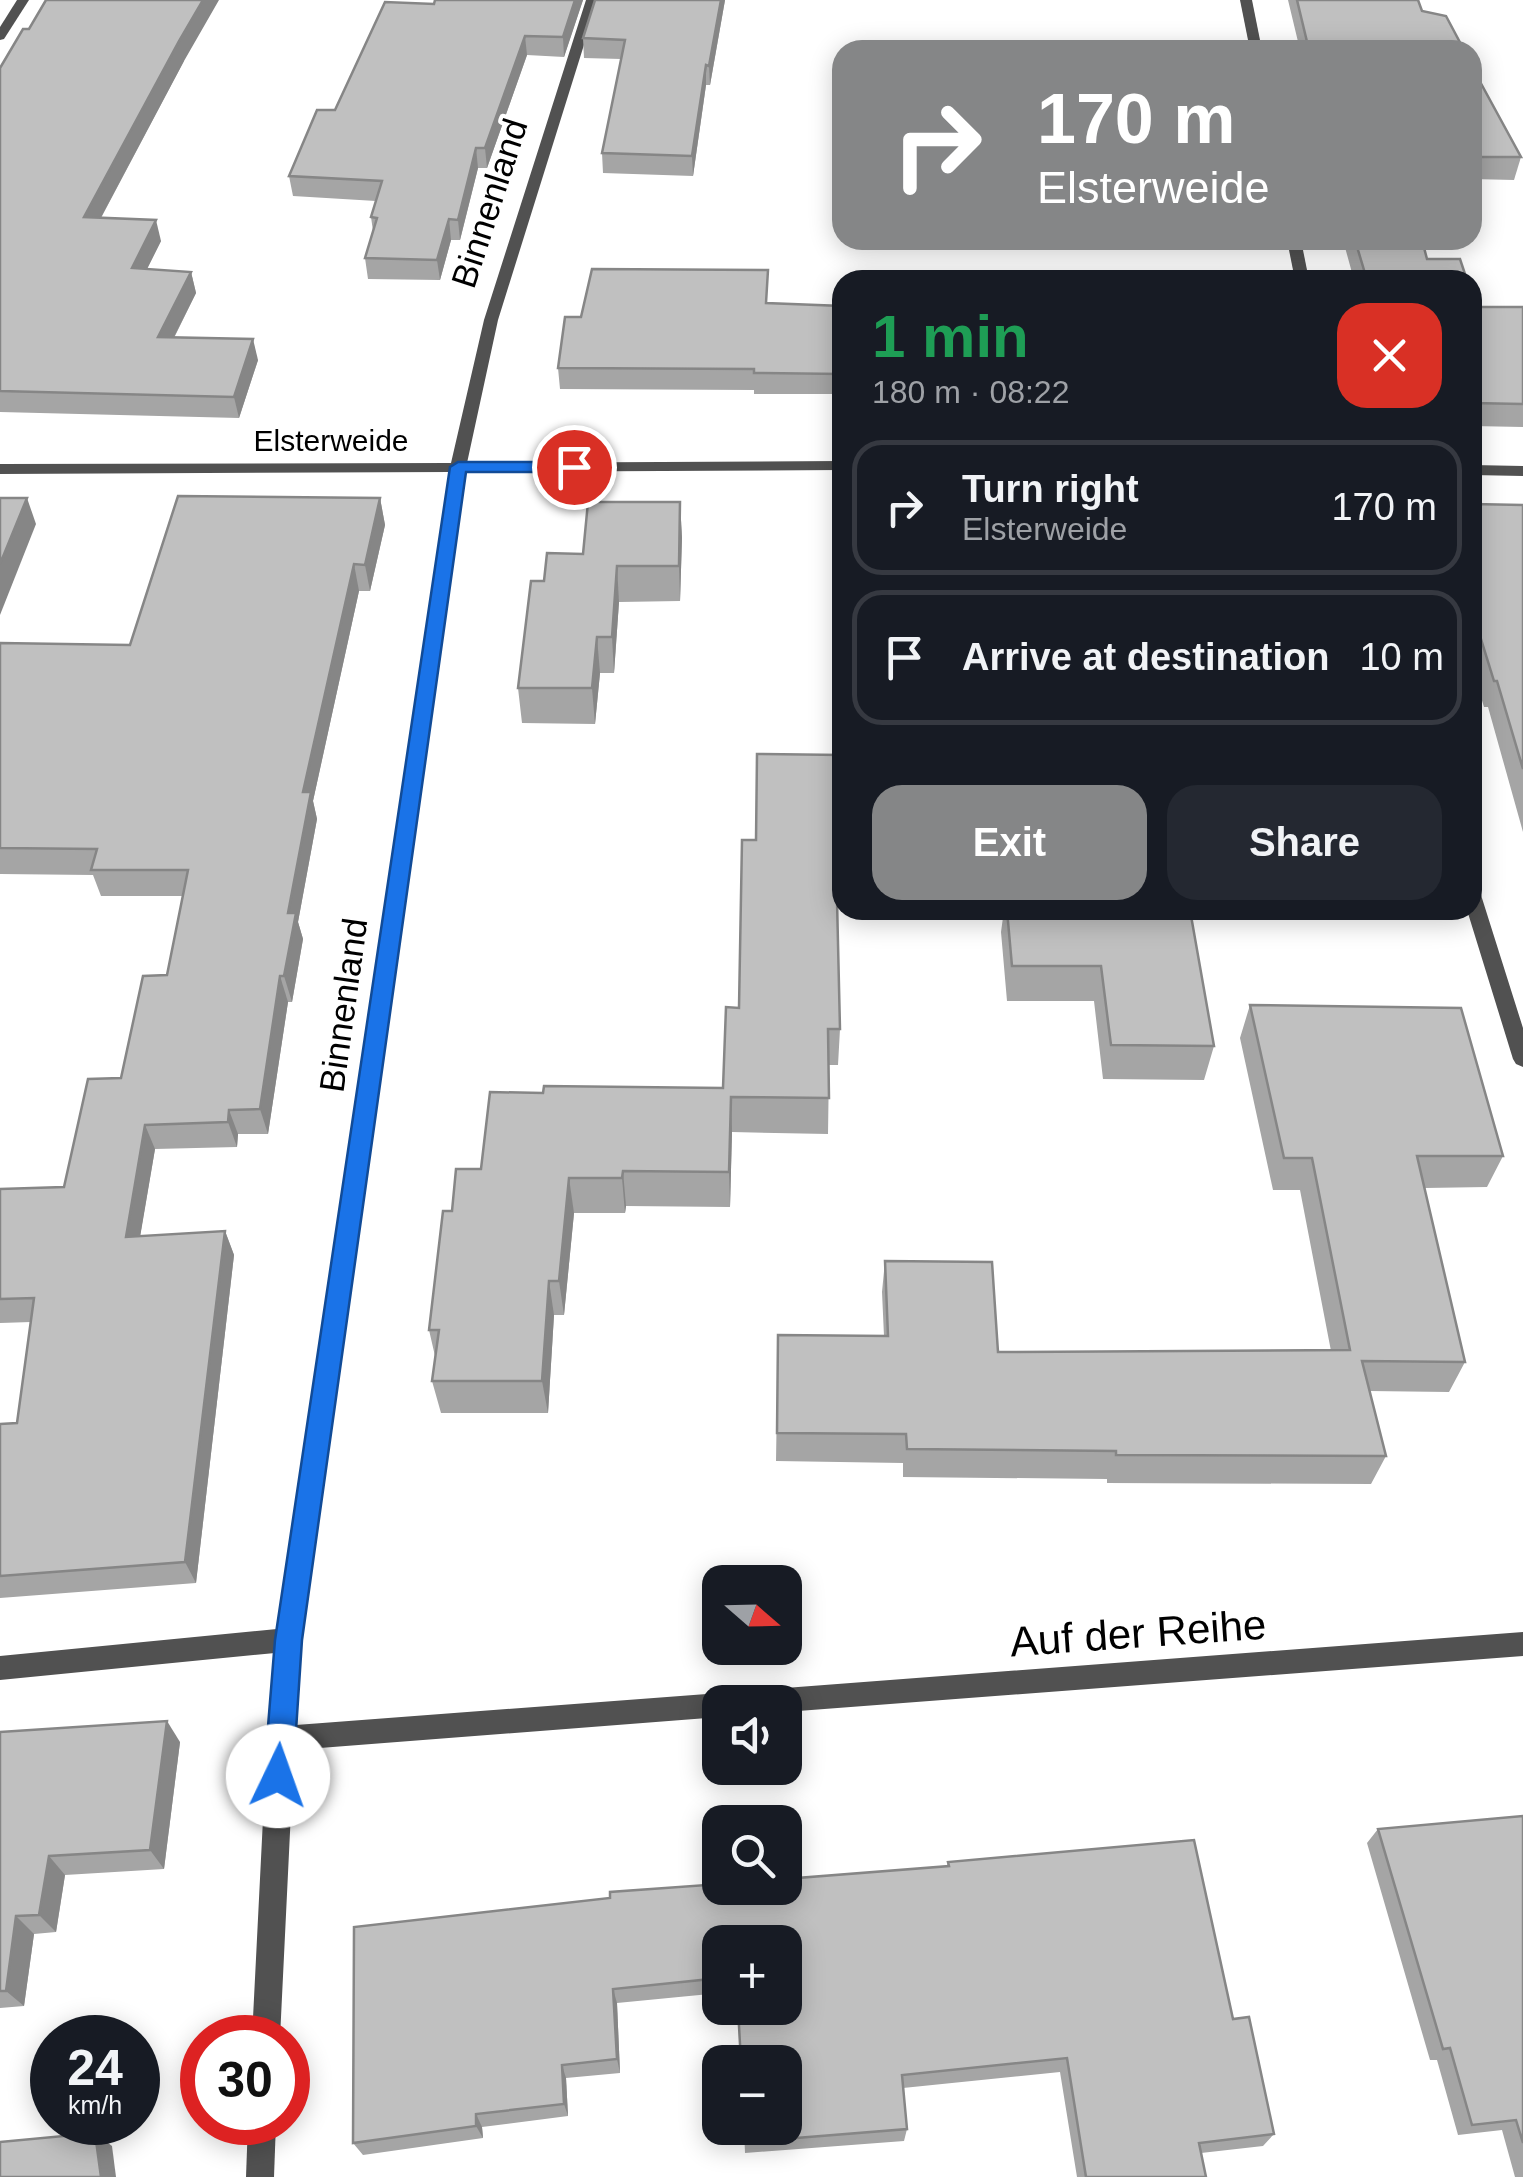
<!DOCTYPE html>
<html lang="en">
<head>
<meta charset="utf-8">
<style>
  body { margin:0; font-family:Arial,sans-serif; background:#242831; color:#f1f3f6; height:100vh; display:flex; flex-direction:column; font-size:38px; white-space:nowrap }
  * { box-sizing:border-box; margin:0 }
  p { font-size:32px; color:#9ea1a6 }
  .icon { flex:none; width:55px; height:55px; fill:none; stroke:currentColor; stroke-width:2; stroke-linecap:round; stroke-linejoin:round }
  .map { position:relative; flex:1; overflow:hidden }
  .details { position:absolute; left:832px; top:270px; width:650px; height:650px; display:flex; flex-direction:column; background:#171b24; border-radius:30px; box-shadow:0 5px 25px #0003 }
  .details>* { flex:none }
  .guide { position:absolute; left:832px; top:40px; width:650px; height:210px; border-radius:30px; box-shadow:0 5px 25px #0003; background:#858687; color:#fff; overflow:hidden }
  .needle { width:65px; rotate:110deg }
  .tools { position:absolute; left:702px; top:1565px; display:grid; gap:20px }
  .tools a { display:grid; place-items:center; width:100px; height:100px; border-radius:20px; background:#171b24; box-shadow:0 5px 25px #0003; font-size:50px }
  .speed { position:absolute; left:30px; top:2015px; display:flex; gap:20px; font-size:50px; font-weight:700; text-align:center }
  .speed>* { display:grid; place-content:center; width:130px; height:130px; border-radius:50%; background:#171b24; box-shadow:0 5px 25px #0003; line-height:1 }
  .speed small { font-size:25px; font-weight:400 }
  .speed .limit { border:15px solid #d22; background:#fff; color:#111 }
  .pin { position:absolute; display:grid; place-items:center; width:85px; height:85px; color:#fff; margin:-42px; border:5px solid #fff; border-radius:50%; box-shadow:0 2px 10px #0007 }
  .me { position:absolute; width:110px; margin:-55px; rotate:3deg; stroke-linejoin:round; filter:drop-shadow(0 0 8px #0008) }
  .turn { display:flex; align-items:center; gap:35px; height:210px; padding:0 40px; font-size:45px }
  .turn .icon { width:130px; height:130px; stroke-width:2.5 }
  .turn b { display:block; font-size:70px; line-height:85px }
  .round { display:grid; place-items:center; flex:none; width:105px; height:105px; border-radius:30px; background:#242831 }
  .summary { display:flex; align-items:center; justify-content:space-between; height:170px; padding:0 40px }
  h1 { font-size:60px; font-weight:700; line-height:75px; color:#1e9e55 }
  .cta { display:flex; gap:20px; margin-top:auto; padding:20px 40px }
  .cta a { flex:1; height:115px; border-radius:30px; background:#858687; color:#fff; font-size:40px; font-weight:700; line-height:115px; text-align:center }
  .cta a+a { background:#242831; color:#f1f3f6 }
  ul { padding:0; list-style:none }
  li { display:flex; align-items:center; gap:30px; height:135px; margin:0 20px 15px; padding:0 20px; border:5px solid #363941; border-radius:30px }
  li div { flex:1 }
  li b { display:block; font-size:38px }
  li em { font-style:normal }
  .map>svg:first-child { display:block }
  .lines { fill:none; stroke-linecap:round; stroke-linejoin:round }
  .minor { fill:#515151; fill-rule:evenodd }
  .wall { fill:#a5a5a5 }
  .shaded-wall { fill:#868686 }
  .building { fill:#c0c0c0; stroke:#868686; stroke-width:2.5 }
  .route { fill:#1a73e8; stroke:#114b97; stroke-width:2.5 }
  .labels { text-anchor:middle; dominant-baseline:central; stroke-width:8; stroke-linejoin:round; paint-order:stroke }
  .far-street-label { font-size:30px; fill:#000; stroke:#fff }
  .street-label { font-size:35px; fill:#000; stroke:#fff }
  .near-street-label { font-size:42px; fill:#000; stroke:#fff }
</style>
</head>
<body>
<div class="map">
<svg width="1523" height="2177" viewBox="0 0 1523 2177">
  <rect width="100%" height="100%" fill="#fff"/>
  <g class="lines">
    <g class="minor">
      <polygon points="17,0 29,0 4,39 0,40 0,27"/>
      <polygon points="586,0 598,0 498,320 467,463 842,461 842,470 465,472 300,1640 296,1725 720,1693 729,1696 731,1702 720,1702 720,1717 294,1750 280,2038 252,2038 267,1739 275,1653 0,1680 0,1656 277,1629 450,472 0,474 0,464 451,463 484,320"/>
      <polygon points="1240,0 1252,0 1262,50 1250,50"/>
      <polygon points="1287,240 1301,240 1309,280 1295,280"/>
      <polygon points="1472,465 1523,466 1523,476 1472,475"/>
      <polygon points="1472,888 1481,895 1523,1028 1523,1067 1516,1064 1513,1059 1467,910 1472,910"/>
      <polygon points="1523,1632 1523,1656 785,1712 785,1702 746,1702 749,1693 758,1690"/>
      <polygon points="248,2122 276,2122 274,2177 246,2177"/>
    </g>
  </g>
  <g class="wall">
    <polygon points="435,0 583,0 564,57 527,55 487,168 478,168 460,240 451,240 440,280 368,279 365,258 373,231 371,217 376,201 293,196 289,176 335,110 434,4"/>
    <polygon points="595,0 725,0 710,85 706,85 693,176 603,173 602,153 621,59 584,58 583,38"/>
    <polygon points="1288,0 1418,0 1422,11 1464,50 1300,50"/>
    <polygon points="184,61 101,218 161,241 147,269 191,272 196,293 174,338 258,360 239,418 0,412 0,68"/>
    <polygon points="1472,67 1521,157 1514,180 1472,179"/>
    <polygon points="1343,240 1422,240 1427,259 1467,280 1354,280"/>
    <polygon points="1472,295 1477,307 1523,307 1523,427 1472,426"/>
    <polygon points="767,303 842,306 842,394 754,394 754,390 560,389 558,368 581,317"/>
    <polygon points="380,498 385,525 370,591 359,591 313,801 317,819 298,922 303,939 292,1002 288,1002 268,1134 238,1134 237,1147 155,1149 140,1236 225,1231 234,1255 196,1583 0,1598 0,1424 17,1423 31,1322 0,1323 0,1189 64,1187 121,1078 167,975 183,896 101,896 93,875 0,874 0,643 130,645"/>
    <polygon points="680,502 682,538 680,601 619,602 614,673 600,673 595,724 522,723 518,688 544,581 583,554"/>
    <polygon points="1472,504 1523,505 1523,832 1488,707 1484,707 1472,668"/>
    <polygon points="842,755 842,894 837,894 840,1029 838,1065 829,1065 828,1134 732,1132 730,1207 626,1206 625,1213 574,1213 564,1315 554,1315 548,1413 441,1413 432,1381 435,1356 429,1330 452,1211 481,1169 543,1093 723,1088 739,1008 756,840"/>
    <polygon points="1004,910 1190,910 1214,1046 1204,1080 1103,1079 1094,1001 1007,1001 1001,932"/>
    <polygon points="1250,1005 1503,1156 1487,1187 1425,1188 1465,1362 1449,1392 1369,1391 1386,1456 1371,1484 1107,1483 1107,1479 903,1477 903,1463 776,1461 778,1335 884,1336 882,1292 885,1261 998,1352 1331,1351 1300,1190 1273,1190 1240,1038"/>
    <polygon points="0,1732 180,1742 164,1869 65,1875 56,1932 34,1934 24,2006 0,2008"/>
    <polygon points="1523,1816 1523,2177 1515,2177 1502,2130 1458,2135 1437,2060 1430,2060 1367,1843 1378,1829"/>
    <polygon points="948,1862 1233,2019 1274,2134 1263,2146 1201,2153 1206,2177 1077,2177 1060,2072 903,2088 907,2129 904,2141 745,2153 744,2128 785,2008 720,1942 720,1993 617,2003 620,2073 566,2078 568,2116 482,2127 483,2138 363,2155 353,2143 354,1927 947,1866"/>
  </g>
  <g class="shaded-wall">
    <polygon points="203,0 219,0 184,61 90,238 84,217 179,41"/>
    <polygon points="575,0 583,0 564,57 563,37"/>
    <polygon points="721,0 725,0 710,85 709,66"/>
    <polygon points="525,36 527,55 487,168 485,148"/>
    <polygon points="706,65 706,85 693,176 692,156"/>
    <polygon points="476,148 478,168 460,240 458,220"/>
    <polygon points="449,219 451,240 440,280 437,260"/>
    <polygon points="156,220 161,241 137,289 132,268"/>
    <polygon points="191,272 196,293 163,359 158,337"/>
    <polygon points="253,339 258,360 239,418 234,397"/>
    <polygon points="27,498 36,524 0,615 0,564"/>
    <polygon points="380,498 385,525 370,591 365,565"/>
    <polygon points="680,502 682,538 680,601 679,566"/>
    <polygon points="354,564 359,591 313,801 317,819 298,922 303,939 292,1002 284,976 288,913 303,792"/>
    <polygon points="617,566 619,602 614,673 612,637"/>
    <polygon points="597,637 600,673 595,724 592,688"/>
    <polygon points="280,976 288,1002 268,1134 260,1109"/>
    <polygon points="731,1097 732,1132 730,1207 729,1172"/>
    <polygon points="229,1110 238,1134 237,1147 228,1122"/>
    <polygon points="145,1125 155,1149 136,1261 126,1237"/>
    <polygon points="623,1171 626,1206 625,1213 622,1178"/>
    <polygon points="569,1178 574,1213 564,1315 559,1281"/>
    <polygon points="225,1231 234,1255 196,1583 185,1562"/>
    <polygon points="549,1281 554,1315 548,1413 542,1381"/>
    <polygon points="167,1721 180,1742 164,1869 150,1850"/>
    <polygon points="49,1856 65,1875 56,1932 39,1915"/>
    <polygon points="16,1916 34,1934 24,2006 6,1991"/>
    <polygon points="613,1989 617,2003 620,2073 617,2059"/>
    <polygon points="562,2065 566,2078 568,2116 564,2104"/>
    <polygon points="476,2114 482,2127 483,2138 476,2126"/>
    <polygon points="95,2133 112,2146 116,2177 101,2177"/>
  </g>
  <g class="building">
    <polygon points="46,0 203,0 179,41 84,217 156,220 132,268 191,272 158,337 253,339 234,397 0,391 0,68 23,29 29,29"/>
    <polygon points="435,0 575,0 563,37 525,36 485,148 476,148 458,220 449,219 437,260 365,258 377,218 371,217 382,181 289,176 317,110 335,110 385,2 434,4"/>
    <polygon points="595,0 721,0 709,66 706,65 692,156 602,153 625,40 583,38"/>
    <polygon points="1297,0 1418,0 1422,11 1446,16 1464,50 1309,50"/>
    <polygon points="1160,46 1213,48 1213,50 1160,50"/>
    <polygon points="1472,67 1521,157 1472,157"/>
    <polygon points="1355,240 1422,240 1427,259 1460,259 1467,280 1367,280"/>
    <polygon points="592,269 768,270 766,303 842,306 842,374 754,373 754,369 558,368 565,317 581,317"/>
    <polygon points="1472,295 1477,307 1523,307 1523,404 1472,403"/>
    <polygon points="178,496 380,498 365,565 354,564 303,792 311,792 288,913 296,913 284,976 280,976 260,1109 229,1110 228,1122 145,1125 126,1237 225,1231 185,1562 0,1576 0,1424 17,1423 34,1298 0,1299 0,1189 64,1187 88,1079 121,1078 143,976 167,975 188,870 91,870 97,849 0,848 0,643 130,645"/>
    <polygon points="0,498 27,498 0,564"/>
    <polygon points="588,502 680,502 679,566 617,566 612,637 597,637 592,688 518,688 531,581 544,581 547,553 583,554"/>
    <polygon points="1472,504 1523,505 1523,769 1497,681 1494,681 1472,610"/>
    <polygon points="757,754 842,755 842,857 836,857 840,1029 828,1029 829,1098 731,1097 729,1172 623,1171 622,1178 569,1178 559,1281 549,1281 542,1381 432,1381 439,1330 429,1330 443,1211 452,1211 456,1169 481,1169 490,1092 543,1093 544,1086 723,1088 726,1007 739,1008 742,840 756,840"/>
    <polygon points="1007,910 1190,910 1214,1046 1111,1045 1101,966 1012,966"/>
    <polygon points="1250,1005 1461,1008 1503,1156 1417,1156 1465,1362 1362,1361 1386,1456 1116,1455 1116,1451 907,1449 906,1434 777,1433 778,1335 888,1336 885,1261 992,1262 998,1352 1350,1350 1312,1158 1284,1158"/>
    <polygon points="167,1721 150,1850 49,1856 39,1915 16,1916 6,1991 0,1991 0,1732"/>
    <polygon points="1523,1816 1523,2143 1516,2120 1472,2125 1450,2048 1443,2049 1378,1829"/>
    <polygon points="1194,1840 1233,2019 1249,2017 1274,2134 1199,2143 1206,2177 1086,2177 1067,2058 902,2075 907,2129 745,2142 744,2128 785,2128 785,2062 741,2062 738,2008 785,2008 785,1942 720,1942 720,1978 613,1989 617,2059 562,2065 564,2104 476,2114 476,2126 353,2143 354,1927 610,1898 610,1892 720,1884 720,1888 785,1888 785,1879 949,1866 948,1862"/>
    <polygon points="95,2133 101,2177 0,2177 0,2142"/>
  </g>
  <polygon class="route" points="458,462 574,462 582,467 574,472 466,472 302,1640 293,1776 288,1787 278,1791 268,1787 264,1776 275,1640 450,467"/>
  <g class="labels">
    <g class="far-street-label">
      <text x="331" y="440">Elsterweide</text>
    </g>
    <g class="street-label">
      <text transform="translate(489 203) rotate(-72)">Binnenland</text>
      <text transform="translate(343 1005) rotate(-82)">Binnenland</text>
    </g>
    <g class="near-street-label">
      <text transform="translate(1138 1633) rotate(-4)">Auf der Reihe</text>
    </g>
  </g>
</svg>
<div class="tools">
<a><svg class="needle" viewBox="-14 -14 28 28"><path d="M0-13l5 13h-10z" fill="#e53935"/><path d="M0 13l5-13h-10z" fill="#9ea1a6"/></svg></a>
<a><svg class="icon" aria-label="sound" viewBox="0 0 24 24"><path d="M4 9h4l5-4v14l-5-4H4zM17 9q2 3 0 6"/></svg></a>
<a><svg class="icon" aria-label="search" viewBox="0 0 24 24"><circle cx="10" cy="10" r="6"/><path d="M15 15l6 6"/></svg></a>
<a>+</a>
<a>−</a>
</div>
<div class="speed"><div>24<small>km/h</small></div><div class="limit">30</div></div>
<div class="pin" style="left:574px;top:467px;background:#d93025"><svg class="icon" aria-label="arrive" viewBox="0 0 24 24"><path d="M6 21V4h12l-3 4 3 4H6"/></svg></div>
<svg class="me" style="left:278px;top:1776px" viewBox="-20 -20 40 40"><circle r="19" fill="#fff"/><path d="M0-13L10 11 0 6-10 11z" fill="#1a73e8"/></svg>
<div class="guide">
<div class="turn"><svg class="icon" aria-label="right" viewBox="0 0 24 24"><path d="M7 20v-9h11M14 6l5 5-5 5"/></svg><div><b>170 m</b>Elsterweide</div></div>
</div>
<section class="details">
<div class="summary"><div><h1>1 min</h1><p>180 m · 08:22</p></div><a class="round" style="background:#d93025;color:#fff"><svg class="icon" aria-label="close" viewBox="0 0 24 24"><path d="M6 6l12 12M18 6L6 18"/></svg></a></div>
<ul>
<li><svg class="icon" aria-label="right" viewBox="0 0 24 24"><path d="M7 20v-9h11M14 6l5 5-5 5"/></svg><div><b>Turn right</b><p>Elsterweide</p></div><em>170 m</em></li>
<li><svg class="icon" aria-label="arrive" viewBox="0 0 24 24"><path d="M6 21V4h12l-3 4 3 4H6"/></svg><div><b>Arrive at destination</b></div><em>10 m</em></li>
</ul>
<div class="cta"><a>Exit</a><a>Share</a></div>
</section>
</div>
</body>
</html>
